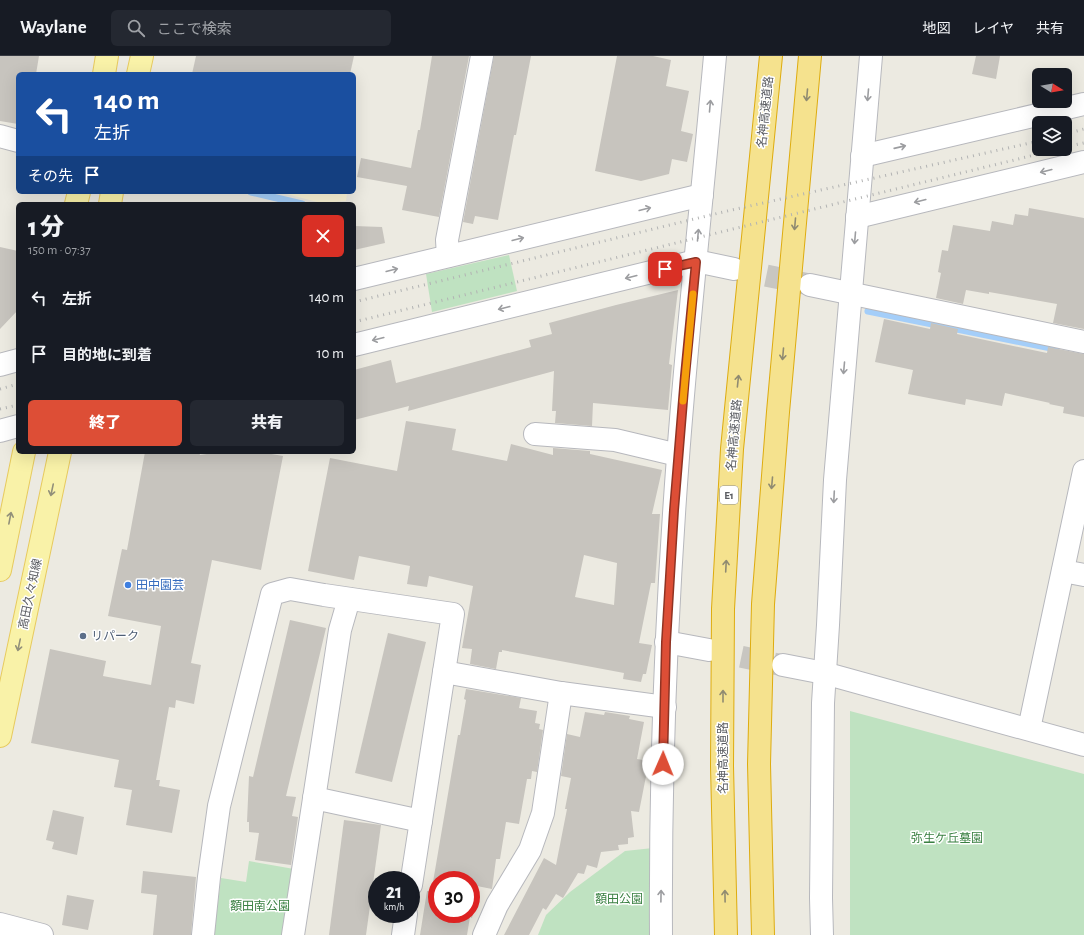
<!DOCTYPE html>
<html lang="ja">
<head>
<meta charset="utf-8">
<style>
  body { margin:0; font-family:"Alegreya Sans","Noto Sans JP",sans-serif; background:#242831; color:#f1f3f6; height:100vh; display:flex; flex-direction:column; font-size:15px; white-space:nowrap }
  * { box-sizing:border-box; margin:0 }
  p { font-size:13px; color:#9ea1a6 }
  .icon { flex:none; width:22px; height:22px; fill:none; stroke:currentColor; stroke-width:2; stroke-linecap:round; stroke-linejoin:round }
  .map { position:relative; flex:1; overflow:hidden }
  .panel { position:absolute; left:16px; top:146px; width:340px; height:252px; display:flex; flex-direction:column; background:#171b24; border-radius:6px; box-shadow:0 4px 16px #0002 }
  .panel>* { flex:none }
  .banner { position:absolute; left:16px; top:16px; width:340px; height:122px; border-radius:6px; box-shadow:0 4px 16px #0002; background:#1a4fa0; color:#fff; overflow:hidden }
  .needle { width:26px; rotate:101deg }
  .tools { position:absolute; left:1032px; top:12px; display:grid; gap:8px }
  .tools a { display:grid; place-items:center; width:40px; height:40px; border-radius:6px; background:#171b24; box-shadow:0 4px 16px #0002; font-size:20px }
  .speed { position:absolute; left:368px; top:815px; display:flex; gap:8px; font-size:20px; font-weight:700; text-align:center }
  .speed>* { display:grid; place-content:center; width:52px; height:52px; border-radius:50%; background:#171b24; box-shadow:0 4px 16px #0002; line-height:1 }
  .speed small { font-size:10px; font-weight:400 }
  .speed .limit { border:6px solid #d22; background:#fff; color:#111 }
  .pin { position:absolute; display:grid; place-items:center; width:34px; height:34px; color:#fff; margin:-17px; border-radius:8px; box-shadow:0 2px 6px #0006 }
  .me { position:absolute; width:44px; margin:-22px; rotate:1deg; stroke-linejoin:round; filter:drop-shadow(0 0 3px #0008) }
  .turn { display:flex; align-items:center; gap:14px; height:84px; padding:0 12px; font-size:18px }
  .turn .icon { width:52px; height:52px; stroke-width:2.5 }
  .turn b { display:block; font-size:28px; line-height:34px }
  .then { display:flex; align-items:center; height:38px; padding:0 12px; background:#0003; gap:8px; font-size:15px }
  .round { display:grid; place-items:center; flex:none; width:42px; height:42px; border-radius:6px; background:#242831 }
  .summary { display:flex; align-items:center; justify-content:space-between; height:68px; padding:0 12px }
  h1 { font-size:24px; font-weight:800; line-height:30px }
  .button { display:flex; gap:8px; margin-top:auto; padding:8px 12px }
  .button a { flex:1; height:46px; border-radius:6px; background:#dd4e36; color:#fff; font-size:16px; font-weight:800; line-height:46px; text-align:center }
  .button a+a { background:#242831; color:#f1f3f6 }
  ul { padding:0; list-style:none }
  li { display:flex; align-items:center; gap:12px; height:56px; padding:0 12px }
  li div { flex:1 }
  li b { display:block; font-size:15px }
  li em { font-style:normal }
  header { display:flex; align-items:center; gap:24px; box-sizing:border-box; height:56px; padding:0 20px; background:#171b24; border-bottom:1px solid #363941 }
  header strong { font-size:19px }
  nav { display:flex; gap:22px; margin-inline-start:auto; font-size:14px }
  .search { width:280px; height:36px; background:#242831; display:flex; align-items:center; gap:10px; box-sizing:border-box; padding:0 14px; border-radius:6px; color:#9ea1a6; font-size:15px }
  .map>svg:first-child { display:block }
  .commercial { fill:#fbf5d7 }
  .green { fill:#bfe2c1 }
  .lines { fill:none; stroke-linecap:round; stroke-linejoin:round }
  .stream { stroke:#a4cef9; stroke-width:7 }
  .building { fill:#c7c4be; fill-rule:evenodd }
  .minor-tunnel { stroke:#c8c6c1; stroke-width:22; stroke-dasharray:22 11; stroke-linecap:butt }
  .minor-casing { stroke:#b7b8bd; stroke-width:24 }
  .major-casing { stroke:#e7ca5e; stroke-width:24 }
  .highway-casing { stroke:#deac0f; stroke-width:24 }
  .minor { stroke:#fff; stroke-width:22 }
  .major { stroke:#f9f2a8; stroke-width:22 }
  .highway { stroke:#f5e28e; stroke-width:22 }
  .rail { stroke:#b2b3b3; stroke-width:3; stroke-dasharray:1 5; stroke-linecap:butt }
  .oneway { stroke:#908b71 }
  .oneway2 { stroke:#9c9da0 }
  .oneway3 { stroke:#92907a }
  .route-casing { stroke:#903323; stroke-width:10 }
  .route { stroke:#dd4e36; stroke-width:7 }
  .slow { stroke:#f59e0b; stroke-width:7 }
  .shop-dot { fill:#3f7fe0; stroke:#fff; stroke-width:1.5 }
  .service-dot { fill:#5c6f8a; stroke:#fff; stroke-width:1.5 }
  .labels { text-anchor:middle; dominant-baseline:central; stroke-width:3; stroke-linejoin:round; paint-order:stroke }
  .shield { fill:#fff; stroke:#8c8d90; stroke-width:1 }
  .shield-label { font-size:11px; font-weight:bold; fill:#5a5c61 }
  .street-label { font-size:12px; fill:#5a5c61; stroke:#fff }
  .shop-label { font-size:12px; fill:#366cbe; stroke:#fff; text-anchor:start }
  .service-label { font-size:12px; fill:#4e5e75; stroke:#fff; text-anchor:start }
  .park-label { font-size:12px; fill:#3a8042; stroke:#fff }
</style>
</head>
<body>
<header>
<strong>Waylane</strong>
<div class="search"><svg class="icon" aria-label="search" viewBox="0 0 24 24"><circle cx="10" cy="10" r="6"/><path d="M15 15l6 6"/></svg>ここで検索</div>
<nav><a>地図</a><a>レイヤ</a><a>共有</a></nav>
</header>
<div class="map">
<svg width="1084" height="879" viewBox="0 0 1084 879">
  <rect width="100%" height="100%" fill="#eceae1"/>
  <polygon class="commercial" points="279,136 347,136 346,145 321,147"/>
  <g class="green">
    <polygon points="509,199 517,235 432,256 426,218"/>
    <polygon points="850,655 1084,718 1084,879 850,879"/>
    <polygon points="653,792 655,879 538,879 546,859 570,836 625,795"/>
    <polygon points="249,805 294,813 283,879 214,879 221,822 246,826"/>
  </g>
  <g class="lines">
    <g class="stream">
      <polyline points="251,136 302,148"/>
      <polyline points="868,255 1056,293"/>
    </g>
  </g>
  <g class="building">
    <polygon points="0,0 39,0 36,18 18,18 18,68 0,65"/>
    <polygon points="196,0 354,0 350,18 192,18"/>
    <polygon points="432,0 469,0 439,161 402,154 407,130 357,121 361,102 411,112 418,74 420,74"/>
    <polygon points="494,0 531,0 516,79 514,79 498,164 475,160 473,168 463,166"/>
    <polygon points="617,0 653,0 671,4 666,30 689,35 681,75 693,78 687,106 672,103 669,118 641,125 595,115"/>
    <polygon points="976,0 1000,0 996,23 972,18"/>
    <polygon points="1029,152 1084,162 1084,273 1053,267 1057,248 989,236 989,238 966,234 963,248 936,242 941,217 938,216 942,194 948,195 953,169 990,175 992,165 1013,169 1015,158 1028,160"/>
    <polygon points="354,170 382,171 385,187 354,194"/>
    <polygon points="0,191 18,195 18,254 0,273"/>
    <polygon points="678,234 669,308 672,309 668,354 593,347 592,370 555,367 556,355 552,355 554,315 408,355 409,350 354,364 354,314 391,304 396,327 531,291 529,284 552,278 549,267 616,249"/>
    <polygon points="884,263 930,273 931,267 958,273 957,278 1047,297 1048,291 1084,298 1084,361 1063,357 1064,351 1049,348 1050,347 1005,337 1002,350 966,343 965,349 908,338 913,314 875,306"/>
    <path d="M406 365 456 373 452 394 507 405 511 388 553 399V392L590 395V398L662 414 652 458H660L655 527H651L639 587 652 589 646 618H643L641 626 623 623 624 617 502 594V596H499L496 613 470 608 472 593 462 592 473 530 429 520 427 531 407 528 410 510 359 500 354 524 308 515 330 402 397 415ZM584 499 617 507 614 549 575 541Z"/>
    <polygon points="145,396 199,396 200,399 220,396 260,396 283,400 261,514 212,504 191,607 201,609 194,648 176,644 175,652 169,651 156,724 160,724 159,730 180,734 172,777 126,769 132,734 114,731 119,704 31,687 50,593 106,605 103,620 151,629 161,570 108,560 122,493 127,494"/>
    <polygon points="290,564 326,572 286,740 296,741 292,760 298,761 291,809 255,804 259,777 249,776 249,766 247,766 249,720 253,721"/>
    <polygon points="388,577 426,586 392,726 355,717"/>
    <path d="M466 633 521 642 519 652 537 655 535 667 540 668 539 673 543 674 537 716 532 715 531 723H527L519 768 506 766 500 803H496L492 833 477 830 472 862 470 861 467 879H420L427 835H430V832H432L458 679H460L466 644 464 643ZM437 824H471V858H437Z"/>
    <polygon points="585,656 604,659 605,656 630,660 629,663 644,666 637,703 649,705 639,756 631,755 634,781 628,782 628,788 618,789 619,794 601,796 597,812 587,809 584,818 578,817 563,842 556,838 546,854 543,852 529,879 504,879 544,802 556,809 567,753 565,753 571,722 561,720 567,678 580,681"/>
    <polygon points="53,754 84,761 77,799 52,793 54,786 46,784"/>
    <polygon points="344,764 381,769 366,879 329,879"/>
    <polygon points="143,815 196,821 191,879 153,879 157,839 141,837"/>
    <polygon points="67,839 94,844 88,874 62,869"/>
  </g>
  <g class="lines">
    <g class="minor-tunnel">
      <polyline points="734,213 807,228"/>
      <polyline points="709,594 781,609"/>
    </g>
    <g class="minor-casing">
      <g id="minor">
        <polyline points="0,80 18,85"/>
        <polyline points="862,100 1084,48"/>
        <polyline points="857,161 1084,106"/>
        <polyline points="448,200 447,184 482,0"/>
        <polyline points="354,223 702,139"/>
        <polyline points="810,229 1084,286"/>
        <polyline points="354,289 696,205 734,213"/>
        <polyline points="0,309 18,304"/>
        <polyline points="0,375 18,370"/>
        <polyline points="535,378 615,384 678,399"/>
        <polyline points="1063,515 1084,519"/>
        <polyline points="666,586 709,594"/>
        <polyline points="783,609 824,617 1084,689"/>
        <polyline points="444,616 561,637"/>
        <polyline points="1029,673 1084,415"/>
        <polyline points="314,742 421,765"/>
        <polyline points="0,868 42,879"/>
        <polyline points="203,879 209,821 219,750 272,538 290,533 324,539 453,558 411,829"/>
        <polyline points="293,879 340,574 349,543"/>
        <polyline points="403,879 406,858"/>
        <polyline points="484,879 497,849 530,794 543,757 561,637 665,651"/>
        <path d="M661 879C660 720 666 560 678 401 688 267 703 134 715 0"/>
        <polyline points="822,879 821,842 823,647 828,569 835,424 871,0"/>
      </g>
    </g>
    <g class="major-casing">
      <g id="major">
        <polyline points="104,18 107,0"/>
        <polyline points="138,18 142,0"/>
        <polyline points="76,148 79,136"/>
        <polyline points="110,148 112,136"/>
        <polyline points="0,514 24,396"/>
        <polyline points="0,680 60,396"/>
      </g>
    </g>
    <g class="highway-casing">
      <g id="highway">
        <polyline points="726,879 722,710 723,553 732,393 771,0"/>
        <polyline points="763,879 759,708 763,548 778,356 810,0"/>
      </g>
    </g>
    <use href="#minor" class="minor"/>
    <use href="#major" class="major"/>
    <use href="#highway" class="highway"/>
    <g class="rail">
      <polyline points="1065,78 1084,73"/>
      <polyline points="1065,91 1084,87"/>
      <polyline points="354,246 723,156 1039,85"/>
      <polyline points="354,266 1059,93"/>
      <polyline points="0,333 18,328"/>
      <polyline points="0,353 18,349"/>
    </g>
  </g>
  <defs><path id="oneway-shaft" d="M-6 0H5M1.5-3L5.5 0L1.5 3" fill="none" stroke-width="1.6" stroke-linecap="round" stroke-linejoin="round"/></defs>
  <g class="oneway">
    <use href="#oneway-shaft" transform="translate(807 39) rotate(95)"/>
    <use href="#oneway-shaft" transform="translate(795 168) rotate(95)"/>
    <use href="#oneway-shaft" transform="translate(783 298) rotate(95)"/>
    <use href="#oneway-shaft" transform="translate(738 325) rotate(-84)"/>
    <use href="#oneway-shaft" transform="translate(772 427) rotate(95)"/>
    <use href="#oneway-shaft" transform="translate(726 510) rotate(-87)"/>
    <use href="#oneway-shaft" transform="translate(723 640) rotate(-90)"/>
    <use href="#oneway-shaft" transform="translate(725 840) rotate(-91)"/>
  </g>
  <g class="oneway2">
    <use href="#oneway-shaft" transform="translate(868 39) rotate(95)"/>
    <use href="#oneway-shaft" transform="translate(710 50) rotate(-85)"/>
    <use href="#oneway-shaft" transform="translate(900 91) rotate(-13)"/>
    <use href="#oneway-shaft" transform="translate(1046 115) rotate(166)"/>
    <use href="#oneway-shaft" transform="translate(920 145) rotate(166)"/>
    <use href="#oneway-shaft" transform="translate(645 153) rotate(-14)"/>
    <use href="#oneway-shaft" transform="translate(698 179) rotate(-85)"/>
    <use href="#oneway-shaft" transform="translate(855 182) rotate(95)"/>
    <use href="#oneway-shaft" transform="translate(518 183) rotate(-14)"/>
    <use href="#oneway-shaft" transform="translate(392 214) rotate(-14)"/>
    <use href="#oneway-shaft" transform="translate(631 221) rotate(166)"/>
    <use href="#oneway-shaft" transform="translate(504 252) rotate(166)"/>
    <use href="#oneway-shaft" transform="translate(378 283) rotate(166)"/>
    <use href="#oneway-shaft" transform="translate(844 312) rotate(95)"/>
    <use href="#oneway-shaft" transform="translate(834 441) rotate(93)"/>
    <use href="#oneway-shaft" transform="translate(661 840) rotate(-89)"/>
  </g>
  <g class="oneway3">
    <use href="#oneway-shaft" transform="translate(52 434) rotate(102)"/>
    <use href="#oneway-shaft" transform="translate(10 462) rotate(-79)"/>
    <use href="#oneway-shaft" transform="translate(19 589) rotate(102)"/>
  </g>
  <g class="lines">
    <g class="route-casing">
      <polyline id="route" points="663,708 666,586 674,454 685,320 696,206 665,213"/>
    </g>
    <use href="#route" class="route"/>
    <polyline class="slow" points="683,345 693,238"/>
  </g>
  <circle class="shop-dot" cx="128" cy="529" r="4"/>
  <circle class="service-dot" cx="83" cy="580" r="4"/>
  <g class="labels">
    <rect class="shield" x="720" y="430" width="18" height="18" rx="3"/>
    <g class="shield-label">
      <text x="729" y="439">E1</text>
    </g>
    <g class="street-label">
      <text transform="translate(765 56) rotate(-84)">名神高速道路</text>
      <text transform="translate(734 379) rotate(-85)">名神高速道路</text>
      <text transform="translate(30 538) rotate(-78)">高田久々知線</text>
      <text transform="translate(723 702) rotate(-90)">名神高速道路</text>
    </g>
    <g class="shop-label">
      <text x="136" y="529">田中園芸</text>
    </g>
    <g class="service-label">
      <text x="91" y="580">リパーク</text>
    </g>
    <g class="park-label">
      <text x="947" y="782">弥生ケ丘墓園</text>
      <text x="619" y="843">額田公園</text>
      <text x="260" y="850">額田南公園</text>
    </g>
  </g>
</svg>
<div class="tools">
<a><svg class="needle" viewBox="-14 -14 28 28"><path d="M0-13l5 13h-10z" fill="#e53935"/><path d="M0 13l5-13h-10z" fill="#9ea1a6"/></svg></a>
<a><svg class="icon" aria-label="layers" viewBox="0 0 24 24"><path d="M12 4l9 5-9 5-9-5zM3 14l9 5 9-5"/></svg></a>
</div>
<div class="speed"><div>21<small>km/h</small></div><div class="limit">30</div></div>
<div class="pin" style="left:665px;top:213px;background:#d93025"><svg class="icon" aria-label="arrive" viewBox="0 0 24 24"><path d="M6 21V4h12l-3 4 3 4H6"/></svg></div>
<svg class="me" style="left:663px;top:708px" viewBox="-20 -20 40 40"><circle r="19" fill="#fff"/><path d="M0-13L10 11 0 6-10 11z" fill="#dd4e36"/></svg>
<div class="banner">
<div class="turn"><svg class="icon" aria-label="left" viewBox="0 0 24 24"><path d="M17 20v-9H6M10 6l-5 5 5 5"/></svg><div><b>140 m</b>左折</div></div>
<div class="then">その先<svg class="icon" aria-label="arrive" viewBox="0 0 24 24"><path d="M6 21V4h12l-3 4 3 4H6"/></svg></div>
</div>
<section class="panel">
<div class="summary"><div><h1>1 分</h1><p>150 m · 07:37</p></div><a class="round" style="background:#d93025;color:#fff"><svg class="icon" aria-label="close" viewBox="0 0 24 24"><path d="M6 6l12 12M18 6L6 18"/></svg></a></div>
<ul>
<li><svg class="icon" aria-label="left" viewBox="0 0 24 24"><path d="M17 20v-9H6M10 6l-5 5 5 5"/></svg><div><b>左折</b></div><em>140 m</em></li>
<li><svg class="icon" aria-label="arrive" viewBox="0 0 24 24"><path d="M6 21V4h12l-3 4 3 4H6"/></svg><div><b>目的地に到着</b></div><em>10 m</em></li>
</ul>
<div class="button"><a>終了</a><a>共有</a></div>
</section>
</div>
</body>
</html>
